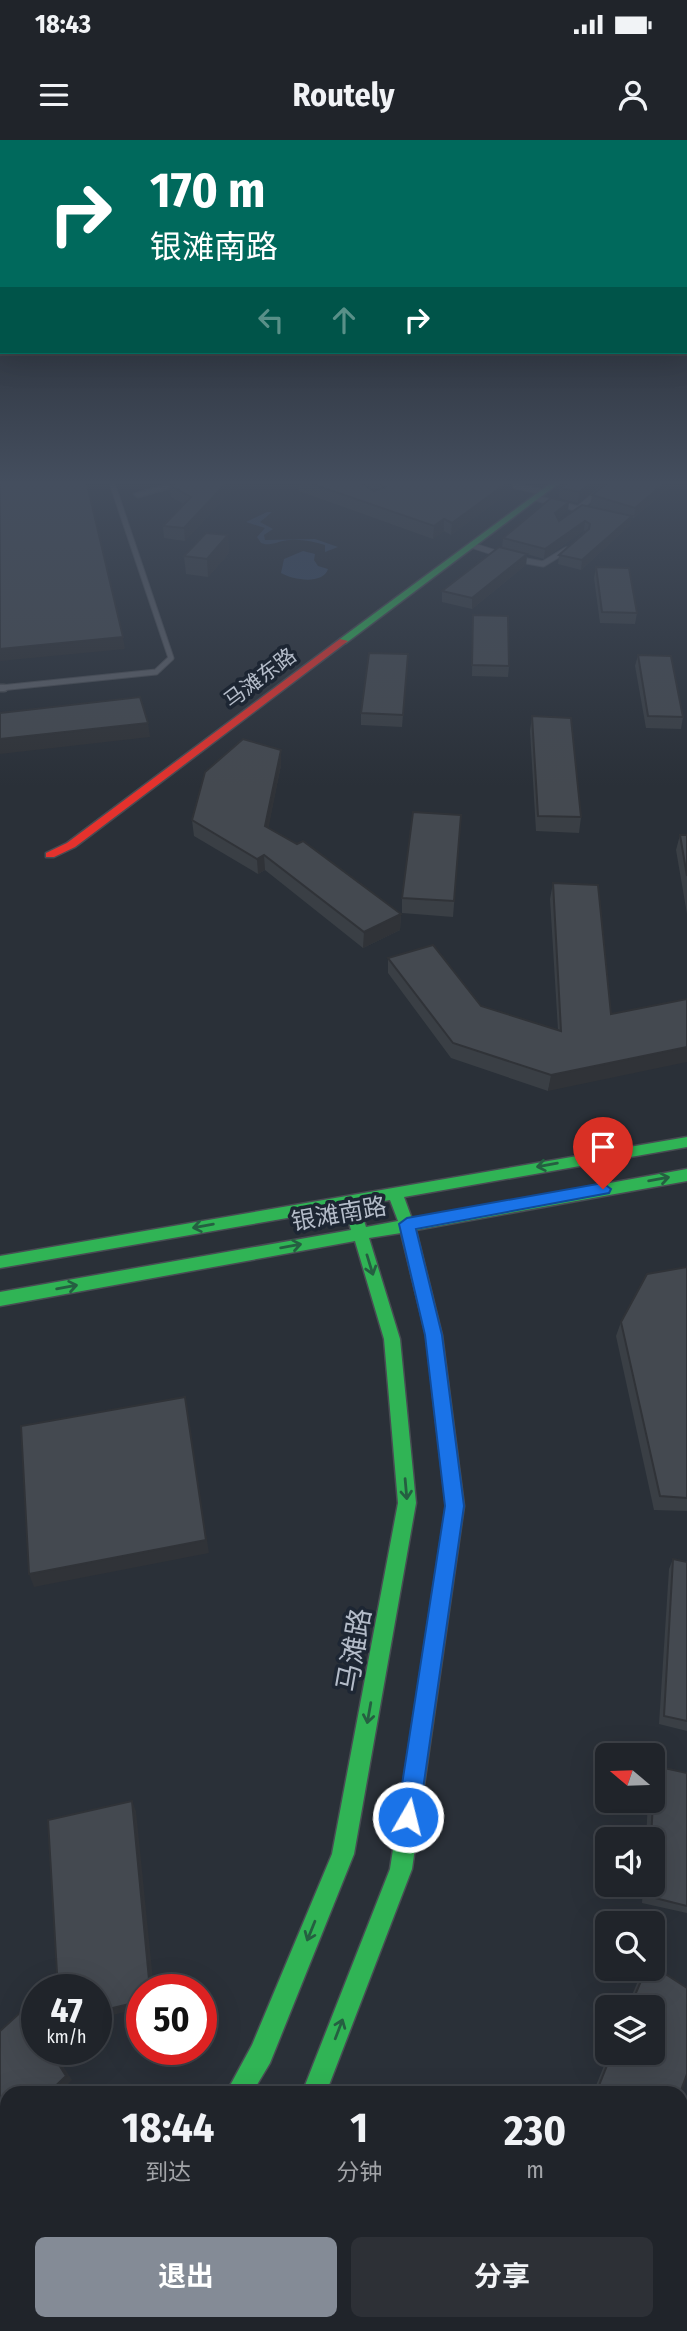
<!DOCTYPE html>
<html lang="zh">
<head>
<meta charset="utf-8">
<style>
  body { margin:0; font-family:"Fira Sans Condensed","Noto Sans SC",sans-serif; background:#2d3036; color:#f1f3f6; height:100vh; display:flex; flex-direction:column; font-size:26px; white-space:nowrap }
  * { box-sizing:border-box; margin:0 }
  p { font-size:23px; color:#a2a4a8 }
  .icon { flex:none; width:38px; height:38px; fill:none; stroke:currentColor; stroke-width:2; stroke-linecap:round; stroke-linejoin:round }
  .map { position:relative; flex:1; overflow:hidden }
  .details { position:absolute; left:0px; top:1946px; width:688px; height:245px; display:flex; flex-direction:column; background:#20242a; border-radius:21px 21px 0 0; box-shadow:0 7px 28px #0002,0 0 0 2px #3d4147 }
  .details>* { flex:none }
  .guide { position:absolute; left:0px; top:0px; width:688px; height:214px; box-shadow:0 7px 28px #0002,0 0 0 2px #3d4147; background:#00695c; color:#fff; overflow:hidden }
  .needle { width:46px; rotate:289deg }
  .fabs { position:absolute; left:595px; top:1603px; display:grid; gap:14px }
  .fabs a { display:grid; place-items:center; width:70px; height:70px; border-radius:10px; background:#20242a; box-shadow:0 7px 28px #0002,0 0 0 2px #3d4147; font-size:35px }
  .speed { position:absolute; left:21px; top:1834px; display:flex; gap:14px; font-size:35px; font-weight:700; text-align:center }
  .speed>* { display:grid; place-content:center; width:91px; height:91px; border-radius:50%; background:#20242a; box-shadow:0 7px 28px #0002,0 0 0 2px #3d4147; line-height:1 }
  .speed small { font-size:18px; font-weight:400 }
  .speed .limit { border:10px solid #d22; background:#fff; color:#111 }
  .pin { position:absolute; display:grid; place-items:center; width:60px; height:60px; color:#fff; margin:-72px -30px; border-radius:50% 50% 50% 0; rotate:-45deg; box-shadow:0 0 7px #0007 }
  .pin .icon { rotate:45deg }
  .me { position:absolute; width:77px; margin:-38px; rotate:8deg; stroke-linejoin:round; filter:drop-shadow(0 0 5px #0008) }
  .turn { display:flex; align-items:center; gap:24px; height:147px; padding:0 35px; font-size:32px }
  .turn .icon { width:91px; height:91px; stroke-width:2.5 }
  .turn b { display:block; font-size:49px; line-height:60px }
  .lanes { display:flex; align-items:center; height:66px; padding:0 35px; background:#0003; justify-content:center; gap:35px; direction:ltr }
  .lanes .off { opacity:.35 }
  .eta { display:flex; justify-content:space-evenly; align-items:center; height:119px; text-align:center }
  .eta b { font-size:42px; font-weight:700; line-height:49px }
  .cta { display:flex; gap:14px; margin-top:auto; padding:14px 35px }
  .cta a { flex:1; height:80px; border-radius:10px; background:#848b96; color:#fff; font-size:28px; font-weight:700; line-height:80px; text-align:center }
  .cta a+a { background:#2d3036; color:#f1f3f6 }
  .status { display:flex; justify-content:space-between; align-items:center; height:49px; padding:0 35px; background:#20242a; direction:ltr }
  .status svg { height:19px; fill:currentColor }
  header { display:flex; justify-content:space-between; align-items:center; height:91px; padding:0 35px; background:#20242a; font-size:32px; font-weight:700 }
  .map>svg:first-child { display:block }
  .water { fill:#384963 }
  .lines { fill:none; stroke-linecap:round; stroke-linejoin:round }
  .lane-far1-casing { stroke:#484c53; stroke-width:7 }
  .lane-casing { stroke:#484c53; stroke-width:9 }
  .street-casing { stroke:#484c53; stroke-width:3 }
  .fast-casing { stroke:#484c53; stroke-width:3 }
  .jam-casing { stroke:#484c53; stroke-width:3 }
  .lane-far1 { stroke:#5a5e66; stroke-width:5 }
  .lane { stroke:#5a5e66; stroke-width:6 }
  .street { fill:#5a5e66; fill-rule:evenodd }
  .fast { fill:#30b455; fill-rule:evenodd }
  .jam { fill:#e5322d; fill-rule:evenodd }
  .wall { fill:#3a3f45 }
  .shaded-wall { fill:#303338 }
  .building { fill:#444950; stroke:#303338; stroke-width:2 }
  .oneway { stroke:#255f41 }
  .route { fill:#1a73e8; stroke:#114b97; stroke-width:2 }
  .labels { text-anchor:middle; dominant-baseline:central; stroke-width:7; stroke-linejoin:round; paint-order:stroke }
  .far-street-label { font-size:21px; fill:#b4bcc9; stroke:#1d2633 }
  .street-label { font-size:24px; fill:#b4bcc9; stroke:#1d2633 }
  .near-street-label { font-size:28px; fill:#b4bcc9; stroke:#1d2633 }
</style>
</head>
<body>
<div class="status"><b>18:43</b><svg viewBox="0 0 49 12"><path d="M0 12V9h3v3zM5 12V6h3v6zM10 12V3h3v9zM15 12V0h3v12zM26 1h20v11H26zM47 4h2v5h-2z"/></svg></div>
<header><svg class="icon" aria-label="menu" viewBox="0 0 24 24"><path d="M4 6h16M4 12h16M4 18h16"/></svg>Routely<svg class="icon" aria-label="person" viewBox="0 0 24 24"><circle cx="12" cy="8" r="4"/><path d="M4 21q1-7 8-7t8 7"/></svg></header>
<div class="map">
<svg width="687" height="2191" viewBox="0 0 687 2191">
  <rect width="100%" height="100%" fill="#2a3038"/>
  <g class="water">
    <path d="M267 372H272L260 382 273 389 264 395 265 400 315 399 338 407 325 412V405C314 402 302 399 290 400 280 400 272 407 261 403L257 397 265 388 246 382Z"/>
    <path d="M303 411 315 414 314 420 318 426 328 429C323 445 293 440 281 433L284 419Z"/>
  </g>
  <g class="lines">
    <g class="lane-far1-casing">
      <g id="lane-far1">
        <polyline points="490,340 543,352"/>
        <polyline points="535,358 587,371"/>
        <polyline points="577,370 613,340"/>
        <polyline points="471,405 502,415"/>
        <polyline points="516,419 543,424 566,410"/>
        <polyline points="0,548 156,532 171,518 111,340"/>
      </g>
    </g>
    <g class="lane-casing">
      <polyline id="lane" points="0,548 4,548"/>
    </g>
    <g class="street-casing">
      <polygon id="street" points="184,340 197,340 138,357 134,354"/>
    </g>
    <g class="fast-casing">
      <g id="fast">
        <polygon points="555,340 563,340 346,503 340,503 340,499"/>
        <path d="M687 997V1007L404 1057 412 1079 687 1029V1041L416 1090 442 1195 464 1366 412 1729 326 1953H302L390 1729 446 1366 426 1195 401 1093 369 1098 400 1199 416 1363 354 1714 270 1923 252 1953H226L252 1905 332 1714 398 1363 384 1199 355 1101 0 1166V1152L351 1090 345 1068 0 1128V1116ZM390 1060 398 1081 366 1087 359 1065Z"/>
        <polygon points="61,2184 92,2184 89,2191 58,2191"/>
        <polygon points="163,2184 194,2184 191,2191 160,2191"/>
        <polygon points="448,2184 482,2184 485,2191 451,2191"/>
      </g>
    </g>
    <g class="jam-casing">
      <polygon id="jam" points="340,499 348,501 75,707 54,717 46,717 46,713 67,703"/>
    </g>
    <use href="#lane-far1" class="lane-far1"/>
    <use href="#lane" class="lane"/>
    <use href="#street" class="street"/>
    <use href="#fast" class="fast"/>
    <use href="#jam" class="jam"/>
  </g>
  <g class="wall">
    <polygon points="191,340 270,340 231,351 185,401 164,398 163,386 184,364 171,357 170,345"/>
    <polygon points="299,340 526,340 522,342 513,340 512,350 451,395 444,391 433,399 299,351"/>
    <polygon points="572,340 608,340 578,363 559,358 560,348"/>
    <polygon points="611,340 678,340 634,378 631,377 630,385 581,430 558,424 559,415 586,392 584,390 544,419 527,414 526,425 472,469 442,462 442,451 502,408 503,398 568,371 558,379 559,381 609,371 590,366 592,355"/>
    <polygon points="228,395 229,413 208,437 186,434 184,416"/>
    <polygon points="596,427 637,473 635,484 600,483 594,438"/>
    <polygon points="473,475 509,526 508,537 472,536"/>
    <polygon points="638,515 683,577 681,589 646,588 635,526"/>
    <polygon points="407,526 402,587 361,585 361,573"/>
    <polygon points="532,576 581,677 579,693 536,691 530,591"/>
    <polygon points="281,610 281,625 268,688 401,774 400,790 363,808 265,730 258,734 194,696 192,680"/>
    <polygon points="461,675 453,777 402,773 402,758"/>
    <polygon points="680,695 687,695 687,774 676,710"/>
    <polygon points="553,743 598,745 548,951 451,918 388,833 388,818 481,866 558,890 550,759"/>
    <polygon points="687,1127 687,1371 654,1370 616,1196 621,1182"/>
    <polygon points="673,1419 687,1422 687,1591 659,1584 669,1429"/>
    <polygon points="655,1626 687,1633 687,1773 642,1763 643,1745 653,1745 653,1699 646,1699 648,1661 653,1661 653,1629"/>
    <polygon points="643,1829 653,1829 680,1953 593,1953 609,1913 653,1913 653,1867 627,1867"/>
  </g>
  <g class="shaded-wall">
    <polygon points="229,340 270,340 231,351 185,401 184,388"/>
    <polygon points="511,340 513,340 512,350 451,395 452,383"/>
    <polygon points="596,340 608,340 578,363 579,352"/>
    <polygon points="668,340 678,340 634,378 635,368"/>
    <polygon points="569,362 568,371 554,383 555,373"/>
    <polygon points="632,376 630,385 581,430 582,420"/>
    <polygon points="444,379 444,391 433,399 434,386"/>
    <polygon points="585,381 584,390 544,419 545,409"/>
    <polygon points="228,395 229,413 208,437 207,419"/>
    <polygon points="527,414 526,425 472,469 472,458"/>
    <polygon points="123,497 125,509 0,521 0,509"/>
    <polygon points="148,583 150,597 0,614 0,599"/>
    <polygon points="281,610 281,625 266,701 265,686"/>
    <polygon points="264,715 265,730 258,734 257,719"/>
    <polygon points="401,774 400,790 363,808 364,792"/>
    <polygon points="687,907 687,922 548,951 551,935"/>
    <polygon points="187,1271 209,1413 34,1447 29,1434"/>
    <polygon points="132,1661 136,1671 154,1850 150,1850"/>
    <polygon points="142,1861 142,1868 96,1879 96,1872"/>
    <polygon points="23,1870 30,1876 37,1886 37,1891"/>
    <polygon points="49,1909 52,1909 72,1940 59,1953 48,1953"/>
    <polygon points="7,1993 7,2004 0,2011 0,2000"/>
  </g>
  <g class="building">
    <polygon points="0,340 86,340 123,497 0,509"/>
    <polygon points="191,340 229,340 184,388 163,386 191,357 170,345"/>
    <polygon points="301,340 356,340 374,351 385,347 374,340 511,340 452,383 444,379 434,386"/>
    <polygon points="572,340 596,340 579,352 560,348"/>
    <polygon points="611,340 668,340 635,368 592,355"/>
    <polygon points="551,358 569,362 555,373 559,381 582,365 632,376 582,420 559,415 589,389 590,384 585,381 545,409 503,398"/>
    <polygon points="206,393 228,395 207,419 184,416"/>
    <polygon points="499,407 527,414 472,458 442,451"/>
    <polygon points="596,427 629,428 637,473 602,472"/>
    <polygon points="473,475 508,476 509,526 472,525"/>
    <polygon points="369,513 408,514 403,575 361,573"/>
    <polygon points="638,515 671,516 683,577 648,576"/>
    <polygon points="140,557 148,583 0,599 0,573"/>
    <polygon points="532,576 571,578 581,677 538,676"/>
    <polygon points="243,599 281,610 265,686 297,704 303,701 401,774 364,792 264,715 257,719 192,680 205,632"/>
    <polygon points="413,672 461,675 454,761 402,758"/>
    <polygon points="680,695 687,695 687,736"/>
    <polygon points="553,743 598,745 611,874 687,859 687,907 551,935 453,903 388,818 433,805 481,866 561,891"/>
    <polygon points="687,1127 687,1358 660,1356 621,1182 647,1134"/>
    <polygon points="185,1257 206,1400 29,1434 21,1286"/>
    <polygon points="673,1419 687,1422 687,1581 664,1576"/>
    <polygon points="655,1626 687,1633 687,1766 647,1756 648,1745 653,1745 653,1699 651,1699"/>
    <polygon points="132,1661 150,1850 142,1850 142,1861 96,1872 96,1850 58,1850 48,1680"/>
    <polygon points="653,1826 687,1848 687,1934 680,1953 596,1953 612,1913 653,1913 653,1867 630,1867 646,1829 653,1829"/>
    <polygon points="23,1870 37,1891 37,1909 49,1909 66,1936 48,1953 7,1953 7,1993 0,2000 0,1891"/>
  </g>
  <defs><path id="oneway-shaft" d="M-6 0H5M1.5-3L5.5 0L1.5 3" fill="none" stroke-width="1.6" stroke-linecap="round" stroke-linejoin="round" transform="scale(1.75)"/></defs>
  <g class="oneway">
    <use href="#oneway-shaft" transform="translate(547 1025) rotate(170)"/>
    <use href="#oneway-shaft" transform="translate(659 1039) rotate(-10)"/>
    <use href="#oneway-shaft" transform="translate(203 1086) rotate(170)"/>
    <use href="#oneway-shaft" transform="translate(291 1106) rotate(-10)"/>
    <use href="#oneway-shaft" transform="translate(370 1125) rotate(73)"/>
    <use href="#oneway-shaft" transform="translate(67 1147) rotate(-10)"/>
    <use href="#oneway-shaft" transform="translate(406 1349) rotate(85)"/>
    <use href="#oneway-shaft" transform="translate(369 1573) rotate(100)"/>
    <use href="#oneway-shaft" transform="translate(311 1791) rotate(112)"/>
    <use href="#oneway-shaft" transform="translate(339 1889) rotate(-69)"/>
  </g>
  <linearGradient id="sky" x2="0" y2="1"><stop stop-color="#171a1f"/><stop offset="0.53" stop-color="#444e5e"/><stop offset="1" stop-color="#444e5e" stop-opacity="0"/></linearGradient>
  <rect width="687" height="646" fill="url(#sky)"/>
  <polygon class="route" points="603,1043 611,1049 609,1053 416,1089 442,1195 464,1366 419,1677 416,1685 408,1688 400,1685 397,1677 445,1366 425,1195 399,1084 407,1078"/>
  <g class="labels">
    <g class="far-street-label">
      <text transform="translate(260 538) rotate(-37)">马滩东路</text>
    </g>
    <g class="street-label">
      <text transform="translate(339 1074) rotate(-10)">银滩南路</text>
    </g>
    <g class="near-street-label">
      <text transform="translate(354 1510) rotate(-80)">马滩路</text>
    </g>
  </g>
</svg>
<div class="fabs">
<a><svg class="needle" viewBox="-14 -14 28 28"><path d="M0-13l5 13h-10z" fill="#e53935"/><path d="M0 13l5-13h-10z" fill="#a2a4a8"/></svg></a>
<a><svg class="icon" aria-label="sound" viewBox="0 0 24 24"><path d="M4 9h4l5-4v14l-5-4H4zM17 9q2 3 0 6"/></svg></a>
<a><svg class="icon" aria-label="search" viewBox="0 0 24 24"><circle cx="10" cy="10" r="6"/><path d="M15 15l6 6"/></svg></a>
<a><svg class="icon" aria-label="layers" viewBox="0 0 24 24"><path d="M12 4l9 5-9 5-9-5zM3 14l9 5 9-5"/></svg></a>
</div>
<div class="speed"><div>47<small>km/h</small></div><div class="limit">50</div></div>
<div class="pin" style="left:603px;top:1049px;background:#d93025"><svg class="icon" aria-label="arrive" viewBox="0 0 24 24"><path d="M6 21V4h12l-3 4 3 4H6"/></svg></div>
<svg class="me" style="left:408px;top:1677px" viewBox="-20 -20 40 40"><circle r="17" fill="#1a73e8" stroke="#fff" stroke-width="3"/><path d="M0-11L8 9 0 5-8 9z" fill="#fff"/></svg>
<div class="guide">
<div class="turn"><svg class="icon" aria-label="right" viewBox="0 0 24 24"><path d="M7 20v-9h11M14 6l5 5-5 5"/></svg><div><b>170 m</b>银滩南路</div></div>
<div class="lanes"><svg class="icon off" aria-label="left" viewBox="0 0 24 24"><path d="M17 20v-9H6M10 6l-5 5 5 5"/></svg><svg class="icon off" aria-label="ahead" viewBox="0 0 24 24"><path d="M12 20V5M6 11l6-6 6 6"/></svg><svg class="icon" aria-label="right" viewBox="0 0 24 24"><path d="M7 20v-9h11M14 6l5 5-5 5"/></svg></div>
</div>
<section class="details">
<div class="eta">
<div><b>18:44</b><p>到达</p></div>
<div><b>1</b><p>分钟</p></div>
<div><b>230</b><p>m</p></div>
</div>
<div class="cta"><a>退出</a><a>分享</a></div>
</section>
</div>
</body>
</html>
